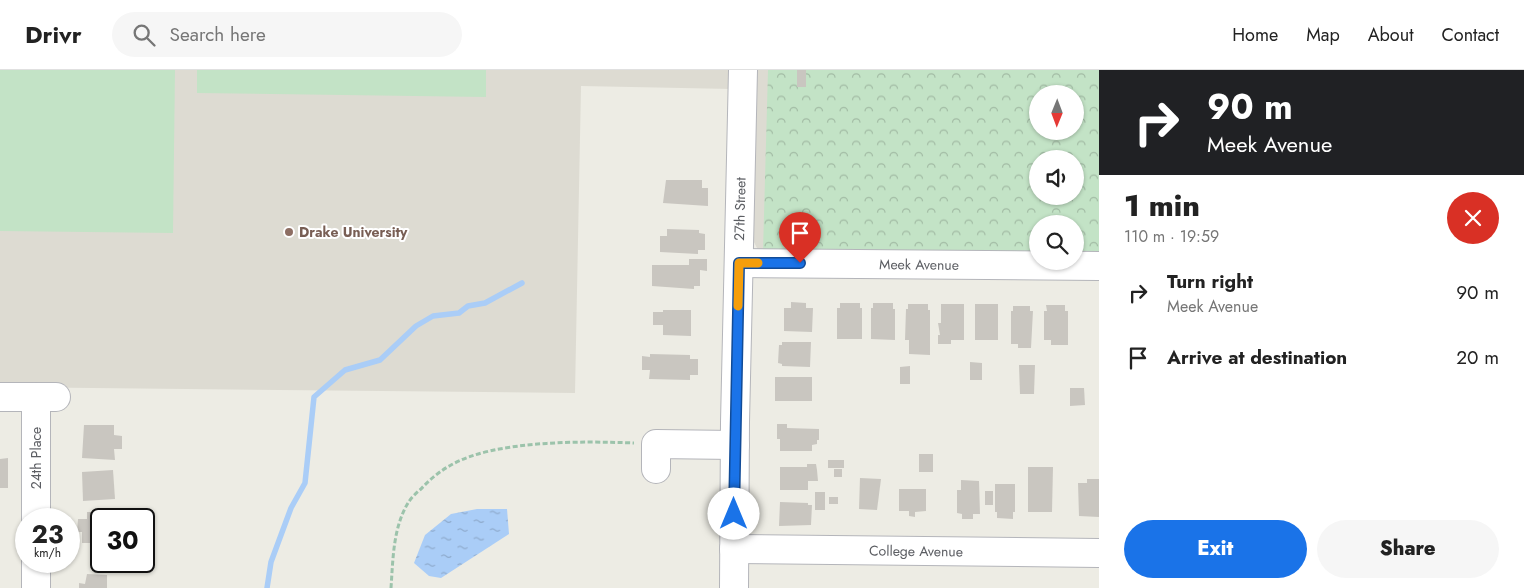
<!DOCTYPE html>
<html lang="en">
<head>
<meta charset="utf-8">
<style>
  body { margin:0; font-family:Jost,sans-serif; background:#f6f6f6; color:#222; height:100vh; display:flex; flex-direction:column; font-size:19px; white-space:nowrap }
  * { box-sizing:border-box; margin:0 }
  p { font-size:16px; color:#767676 }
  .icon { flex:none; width:28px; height:28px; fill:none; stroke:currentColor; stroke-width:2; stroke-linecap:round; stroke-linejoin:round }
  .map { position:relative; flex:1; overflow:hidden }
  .drawer { display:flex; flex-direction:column; background:#fff; width:425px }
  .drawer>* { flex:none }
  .guide { background:#202124; color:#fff; overflow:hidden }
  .needle { width:32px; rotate:181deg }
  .buttons { position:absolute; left:1029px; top:15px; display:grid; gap:10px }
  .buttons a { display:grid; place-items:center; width:55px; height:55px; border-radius:50%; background:#fff; box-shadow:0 1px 4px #0004; font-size:25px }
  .speed { position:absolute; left:15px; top:438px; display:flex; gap:10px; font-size:25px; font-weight:700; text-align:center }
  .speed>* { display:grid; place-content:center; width:65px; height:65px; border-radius:50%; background:#fff; box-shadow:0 1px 4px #0004; line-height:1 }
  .speed small { font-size:12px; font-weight:400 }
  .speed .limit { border:2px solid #111; border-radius:8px; background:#fff; color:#111 }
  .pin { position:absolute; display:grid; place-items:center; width:42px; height:42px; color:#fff; margin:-51px -21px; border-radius:50% 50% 50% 0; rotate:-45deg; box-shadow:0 0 5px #0007 }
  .pin .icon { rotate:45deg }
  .me { position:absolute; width:55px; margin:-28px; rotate:0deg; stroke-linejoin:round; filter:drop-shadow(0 0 4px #0008) }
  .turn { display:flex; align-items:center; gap:18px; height:105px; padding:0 25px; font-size:22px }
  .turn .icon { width:65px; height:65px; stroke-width:2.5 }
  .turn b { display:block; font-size:35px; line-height:42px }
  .round { display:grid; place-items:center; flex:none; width:52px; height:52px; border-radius:26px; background:#f6f6f6 }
  .summary { display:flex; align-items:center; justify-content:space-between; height:85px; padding:0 25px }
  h1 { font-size:30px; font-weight:800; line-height:38px }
  .action { display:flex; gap:10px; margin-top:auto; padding:10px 25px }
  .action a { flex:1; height:58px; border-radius:30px; background:#1a73e8; color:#fff; font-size:20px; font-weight:800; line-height:58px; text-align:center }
  .action a+a { background:#f6f6f6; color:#222 }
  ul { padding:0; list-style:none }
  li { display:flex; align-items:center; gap:15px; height:65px; padding:0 25px }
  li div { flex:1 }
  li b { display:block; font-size:19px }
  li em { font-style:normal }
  header { display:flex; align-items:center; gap:30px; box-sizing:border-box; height:70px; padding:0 25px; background:#fff; border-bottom:1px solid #e0e0e0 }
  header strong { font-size:24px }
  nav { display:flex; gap:28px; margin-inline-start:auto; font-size:18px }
  .search { width:350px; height:45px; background:#f6f6f6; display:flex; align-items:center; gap:12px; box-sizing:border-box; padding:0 18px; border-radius:28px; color:#767676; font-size:19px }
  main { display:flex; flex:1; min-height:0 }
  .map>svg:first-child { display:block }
  .education { fill:#dddbd2; fill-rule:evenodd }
  .green { fill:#c3e3c6 }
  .forest { fill:url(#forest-crowns); fill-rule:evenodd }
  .water { fill:url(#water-ripples) }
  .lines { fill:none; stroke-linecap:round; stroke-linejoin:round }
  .stream { stroke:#aacdf7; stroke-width:5.5 }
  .building { fill:#c9c6c0 }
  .minor-casing { stroke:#b4b5ba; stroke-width:30 }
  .path { stroke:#9cc3ab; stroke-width:3; stroke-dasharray:5 2.5; stroke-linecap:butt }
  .minor { stroke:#fff; stroke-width:28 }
  .route-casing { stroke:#114b97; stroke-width:12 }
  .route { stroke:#1a73e8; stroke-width:9 }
  .slow { stroke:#f59e0b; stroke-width:9 }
  .education-dot { fill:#8d6e63; stroke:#fff; stroke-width:2 }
  .labels { text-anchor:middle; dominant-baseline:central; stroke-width:4; stroke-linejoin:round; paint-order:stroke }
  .street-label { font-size:14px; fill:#5c5e63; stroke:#fff }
  .education-label { font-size:14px; font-weight:bold; fill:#785e54; stroke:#fff; text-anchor:start }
</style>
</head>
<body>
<header>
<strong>Drivr</strong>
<div class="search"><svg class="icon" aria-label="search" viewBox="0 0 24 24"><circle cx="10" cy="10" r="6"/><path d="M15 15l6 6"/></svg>Search here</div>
<nav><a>Home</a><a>Map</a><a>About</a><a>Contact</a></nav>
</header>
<main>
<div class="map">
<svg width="1099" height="518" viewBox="0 0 1099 518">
  <defs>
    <pattern id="forest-crowns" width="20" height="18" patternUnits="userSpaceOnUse" patternTransform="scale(1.25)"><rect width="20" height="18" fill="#c3e3c6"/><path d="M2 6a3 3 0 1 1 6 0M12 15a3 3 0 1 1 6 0" fill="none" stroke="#a2bba4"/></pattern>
    <pattern id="water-ripples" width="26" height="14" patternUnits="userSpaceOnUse" patternTransform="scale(1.25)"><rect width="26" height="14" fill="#aacdf7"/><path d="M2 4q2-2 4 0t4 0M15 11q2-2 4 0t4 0" fill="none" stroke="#8eaacc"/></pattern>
  </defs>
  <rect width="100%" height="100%" fill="#edece4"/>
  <path class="education" d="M0 0H1099L1075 154H1038L1037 186 758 180 753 170 732 19 581 16 575 323 0 317ZM1038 24H1075V61H1038ZM1038 89H1075V126H1038Z"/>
  <g class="green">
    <polygon points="0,0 175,0 173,163 0,161"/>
    <polygon points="197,0 486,0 486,27 197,23"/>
  </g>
  <path class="forest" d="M768 0H1099V182H1075V154H1038L1037 182 763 181ZM1038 24H1075V61H1038ZM1038 89H1075V126H1038Z"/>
  <polygon class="water" points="477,439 507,439 509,464 441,508 429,506 414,493 425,465 451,444"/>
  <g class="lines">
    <polyline class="stream" points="267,518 271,492 291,438 305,413 314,327 345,300 380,290 416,256 433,246 459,243 468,236 485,233 522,213"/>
  </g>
  <g class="building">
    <rect x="797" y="0" width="9" height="17"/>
    <polygon points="666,110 702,110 702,118 708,118 708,136 663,133"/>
    <polygon points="667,159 699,160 699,163 705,164 705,180 698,180 698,184 660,182 660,166 667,166"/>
    <polygon points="689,189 707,189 707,201 700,200 700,216 694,216 694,219 652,216 652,195 689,195"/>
    <polygon points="791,232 806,233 806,238 813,238 812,262 784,261 784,238 791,238"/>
    <polygon points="840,233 860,233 860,238 862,238 862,269 837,269 837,238 840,238"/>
    <polygon points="873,233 893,233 893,239 895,239 895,270 871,269 871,238 873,238"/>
    <polygon points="908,234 928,234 928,240 930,240 930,285 909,284 909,270 905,270 906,239 908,239"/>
    <polygon points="941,234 964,234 964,270 951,270 951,274 938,274 938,265 940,265 938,253 941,253"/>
    <rect x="975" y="234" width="23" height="36"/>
    <polygon points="1046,235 1065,235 1065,241 1068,241 1068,275 1051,275 1051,270 1044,270 1044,241 1047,241"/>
    <polygon points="1013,236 1030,236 1030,241 1033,241 1031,278 1018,278 1018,274 1011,274 1011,241 1013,241"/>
    <polygon points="663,240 691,240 691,266 663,265 663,255 653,255 653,242 663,242"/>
    <polygon points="782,272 811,272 810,297 782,296 782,294 778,293 779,275 782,275"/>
    <polygon points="650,284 690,285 690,289 698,289 698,305 690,305 690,310 649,309 650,300 642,300 642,286 650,287"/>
    <polygon points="970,292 982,293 982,310 970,310"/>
    <polygon points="1019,295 1035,295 1034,324 1020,324"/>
    <polygon points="910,296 910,314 900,314 900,297"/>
    <rect x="775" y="307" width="37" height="24"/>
    <polygon points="1070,318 1084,318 1085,335 1070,336"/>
    <polygon points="777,354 787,354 787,358 819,359 819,370 817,370 817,374 812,375 812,381 780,381 780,369 777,369"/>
    <polygon points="84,355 114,355 114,365 122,366 122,379 114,379 115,390 82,388"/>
    <rect x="919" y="384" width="14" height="18"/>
    <polygon points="8,388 8,418 0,418 0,389"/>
    <rect x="828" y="390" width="16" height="8"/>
    <polygon points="807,394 816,394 817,400 818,411 808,411 808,420 780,420 780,397 807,397"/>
    <polygon points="1028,397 1053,397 1052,442 1028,442"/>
    <rect x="834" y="399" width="8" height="8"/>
    <polygon points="113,400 115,429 83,431 82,402"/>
    <polygon points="860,408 881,409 877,440 859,439"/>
    <polygon points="1087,409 1099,409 1099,447 1079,446 1078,413 1087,413"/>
    <polygon points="961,410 979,411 980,444 973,444 973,449 962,449 962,444 957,443 957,420 961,420"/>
    <polygon points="995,414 1015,414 1015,442 1013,442 1013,449 997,448 997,442 995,442"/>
    <polygon points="899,419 926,419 926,441 915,442 915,447 909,446 909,441 899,441"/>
    <rect x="985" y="421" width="8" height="14"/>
    <rect x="815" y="422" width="10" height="18"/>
    <rect x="829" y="427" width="9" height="7"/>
    <polygon points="780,432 808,433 808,435 812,435 811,455 779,456"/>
    <polygon points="87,442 112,442 112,449 101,449 101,473 82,473 82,462 77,462 78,449 87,449"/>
    <polygon points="87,504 107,505 107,518 79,518 79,513 85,514"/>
  </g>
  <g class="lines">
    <g class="minor-casing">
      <g id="minor">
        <path id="s1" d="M739 193 1099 196"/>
        <polyline points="0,327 56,327"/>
        <polyline points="36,327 36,449"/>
        <polyline points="656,399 656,374 735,375"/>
        <path id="s2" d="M734 479 1099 483"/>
        <polyline points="36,491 36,518"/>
        <path id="s3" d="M734 518 735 352 743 0"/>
      </g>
    </g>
    <path class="path" d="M391 518C393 489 393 458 408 433 411 428 416 423 421 419 429 410 440 401 451 395 495 370 583 371 634 373"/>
    <use href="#minor" class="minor"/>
  </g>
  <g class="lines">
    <g class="route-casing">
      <polyline id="route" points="734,444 739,193 800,193"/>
    </g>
    <use href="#route" class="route"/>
    <polyline class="slow" points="738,236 739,193 758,193"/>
  </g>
  <circle class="education-dot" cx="289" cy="162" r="5"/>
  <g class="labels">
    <g class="street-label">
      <text stroke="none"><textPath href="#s3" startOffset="379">27th Street</textPath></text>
      <text stroke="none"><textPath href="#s1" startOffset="180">Meek Avenue</textPath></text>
      <text transform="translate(36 388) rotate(-90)">24th Place</text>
      <text stroke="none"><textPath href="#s2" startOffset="182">College Avenue</textPath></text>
    </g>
    <g class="education-label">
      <text x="299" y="162">Drake University</text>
    </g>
  </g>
</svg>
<div class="buttons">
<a><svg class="needle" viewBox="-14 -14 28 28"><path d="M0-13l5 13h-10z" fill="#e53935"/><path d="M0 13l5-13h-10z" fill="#767676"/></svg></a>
<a><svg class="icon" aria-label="sound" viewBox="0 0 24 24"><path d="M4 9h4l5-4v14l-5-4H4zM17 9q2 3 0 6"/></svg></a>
<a><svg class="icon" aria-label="search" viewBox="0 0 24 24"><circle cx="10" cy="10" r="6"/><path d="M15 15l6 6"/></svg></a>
</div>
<div class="speed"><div>23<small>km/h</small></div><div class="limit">30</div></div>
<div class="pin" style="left:800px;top:193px;background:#d93025"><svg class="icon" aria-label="arrive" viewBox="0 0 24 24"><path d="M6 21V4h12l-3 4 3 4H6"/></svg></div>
<svg class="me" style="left:734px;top:444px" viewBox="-20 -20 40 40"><circle r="19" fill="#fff"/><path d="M0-13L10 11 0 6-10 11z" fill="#1a73e8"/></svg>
</div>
<section class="drawer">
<div class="guide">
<div class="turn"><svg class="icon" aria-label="right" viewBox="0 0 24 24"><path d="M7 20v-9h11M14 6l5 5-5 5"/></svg><div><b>90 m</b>Meek Avenue</div></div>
</div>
<div class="summary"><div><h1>1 min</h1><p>110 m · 19:59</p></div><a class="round" style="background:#d93025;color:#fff"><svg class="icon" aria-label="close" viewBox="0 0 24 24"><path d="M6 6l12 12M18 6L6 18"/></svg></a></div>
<ul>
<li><svg class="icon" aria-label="right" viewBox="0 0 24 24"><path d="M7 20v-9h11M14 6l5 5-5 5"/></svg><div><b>Turn right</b><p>Meek Avenue</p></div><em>90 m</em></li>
<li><svg class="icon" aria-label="arrive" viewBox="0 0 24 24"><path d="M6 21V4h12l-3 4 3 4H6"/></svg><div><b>Arrive at destination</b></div><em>20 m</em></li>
</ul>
<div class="action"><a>Exit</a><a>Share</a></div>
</section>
</main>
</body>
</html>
